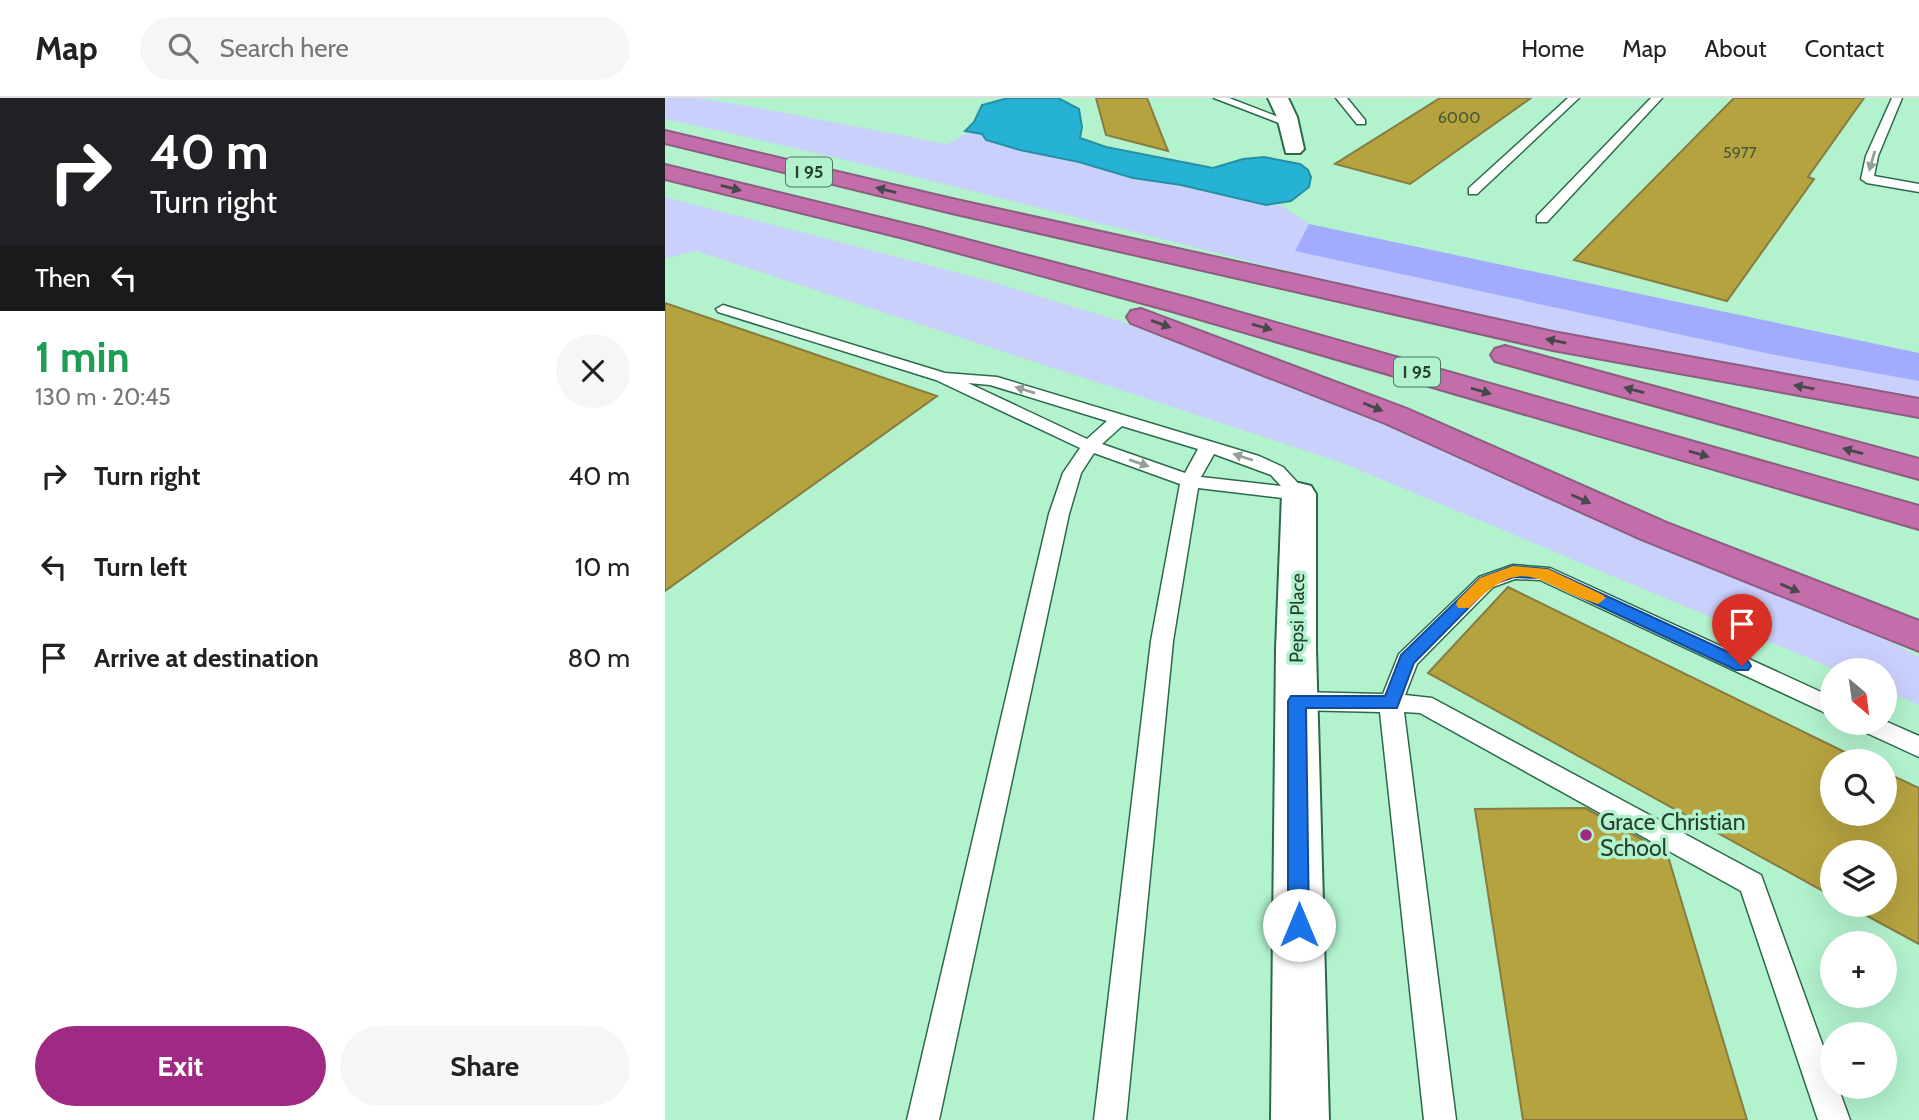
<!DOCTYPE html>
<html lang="en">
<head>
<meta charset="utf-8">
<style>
  body { margin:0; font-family:Cabin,sans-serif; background:#f6f6f6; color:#222; height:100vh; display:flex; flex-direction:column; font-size:26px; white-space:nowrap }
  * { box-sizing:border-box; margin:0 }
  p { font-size:23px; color:#767676 }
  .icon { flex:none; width:38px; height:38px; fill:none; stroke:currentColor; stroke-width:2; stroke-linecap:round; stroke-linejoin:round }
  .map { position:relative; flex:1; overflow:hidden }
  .sheet { display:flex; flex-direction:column; background:#fff; width:665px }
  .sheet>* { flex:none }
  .guide { background:#202124; color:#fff; overflow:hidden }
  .needle { width:46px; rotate:151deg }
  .tools { position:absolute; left:1155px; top:560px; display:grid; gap:14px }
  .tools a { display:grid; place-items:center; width:77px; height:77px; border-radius:50%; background:#fff; box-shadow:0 7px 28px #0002; font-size:35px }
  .pin { position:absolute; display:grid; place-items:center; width:60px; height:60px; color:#fff; margin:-72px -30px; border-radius:50% 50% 50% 0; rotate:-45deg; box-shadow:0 0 7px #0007 }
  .pin .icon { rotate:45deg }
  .me { position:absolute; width:77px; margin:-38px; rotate:0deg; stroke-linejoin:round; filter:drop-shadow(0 0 5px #0008) }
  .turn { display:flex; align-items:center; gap:24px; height:147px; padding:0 35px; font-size:32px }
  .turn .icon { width:91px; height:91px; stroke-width:2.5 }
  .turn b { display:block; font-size:49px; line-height:60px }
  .then { display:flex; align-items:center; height:66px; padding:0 35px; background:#0003; gap:14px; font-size:26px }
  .round { display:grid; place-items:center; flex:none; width:74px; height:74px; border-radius:37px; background:#f6f6f6 }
  .headline { display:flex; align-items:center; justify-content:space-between; height:119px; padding:0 35px }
  h1 { font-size:42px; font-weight:700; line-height:52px; color:#1e9e55 }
  .cta { display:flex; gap:14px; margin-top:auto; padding:14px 35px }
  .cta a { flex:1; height:80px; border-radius:42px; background:#9f2a84; color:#fff; font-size:28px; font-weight:700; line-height:80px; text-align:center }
  .cta a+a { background:#f6f6f6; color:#222 }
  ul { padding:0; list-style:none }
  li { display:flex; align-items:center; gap:21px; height:91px; padding:0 35px }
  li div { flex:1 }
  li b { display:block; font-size:26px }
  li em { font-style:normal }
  header { display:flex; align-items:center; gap:42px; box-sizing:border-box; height:98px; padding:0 35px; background:#fff; border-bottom:2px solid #e0e0e0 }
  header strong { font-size:33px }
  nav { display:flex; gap:38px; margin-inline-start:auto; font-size:24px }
  .search { width:490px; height:63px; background:#f6f6f6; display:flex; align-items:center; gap:18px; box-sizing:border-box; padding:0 24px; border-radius:38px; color:#767676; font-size:26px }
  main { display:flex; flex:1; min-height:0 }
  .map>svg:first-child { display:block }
  .green { fill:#cad0fc }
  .forest { fill:#a3abff }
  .water { fill:#26b2d4; stroke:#2690a3; stroke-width:2 }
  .building { fill:#b5a340; stroke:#877c41; stroke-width:2 }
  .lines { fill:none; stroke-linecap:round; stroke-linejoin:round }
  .service-casing { stroke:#2c694b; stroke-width:3 }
  .minor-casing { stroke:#2c694b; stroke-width:4 }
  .motorway-casing { stroke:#8c5d80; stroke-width:4 }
  .service { fill:#fff; fill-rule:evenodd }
  .minor { fill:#fff; fill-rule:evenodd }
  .motorway { fill:#c36daa; fill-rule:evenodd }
  .oneway { fill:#93a098 }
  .oneway2 { fill:#46494a }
  .route { fill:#1a73e8; stroke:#114b97; stroke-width:2 }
  .slow { fill:#f59e0b }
  .poi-dot { fill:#9f2a84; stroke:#b2f2cd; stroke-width:2.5 }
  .labels { text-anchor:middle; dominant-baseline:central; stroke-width:7; stroke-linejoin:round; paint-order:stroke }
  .number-label { font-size:16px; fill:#4a5936 }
  .shield { fill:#b2f2cd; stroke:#517560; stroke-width:2 }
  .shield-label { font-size:18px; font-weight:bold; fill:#274032 }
  .street-label { font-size:19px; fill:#274032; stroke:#b2f2cd }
  .near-poi-label { font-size:23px; fill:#274032; stroke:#b2f2cd; text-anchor:start }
</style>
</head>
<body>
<header>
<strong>Map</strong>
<div class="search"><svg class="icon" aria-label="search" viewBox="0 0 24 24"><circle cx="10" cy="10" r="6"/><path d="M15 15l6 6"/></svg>Search here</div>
<nav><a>Home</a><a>Map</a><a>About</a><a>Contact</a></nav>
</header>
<main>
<section class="sheet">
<div class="guide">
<div class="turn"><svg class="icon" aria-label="right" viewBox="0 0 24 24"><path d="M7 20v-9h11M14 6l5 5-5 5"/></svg><div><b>40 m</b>Turn right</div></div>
<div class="then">Then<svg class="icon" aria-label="left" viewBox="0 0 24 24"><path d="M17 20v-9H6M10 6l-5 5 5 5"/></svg></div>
</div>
<div class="headline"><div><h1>1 min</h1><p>130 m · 20:45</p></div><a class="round"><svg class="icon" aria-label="close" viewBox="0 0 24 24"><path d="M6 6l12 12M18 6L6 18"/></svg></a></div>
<ul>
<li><svg class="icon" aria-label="right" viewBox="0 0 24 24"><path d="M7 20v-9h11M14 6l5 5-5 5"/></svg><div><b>Turn right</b></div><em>40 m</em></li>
<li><svg class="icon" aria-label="left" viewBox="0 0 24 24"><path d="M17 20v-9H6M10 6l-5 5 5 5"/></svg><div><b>Turn left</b></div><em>10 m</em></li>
<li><svg class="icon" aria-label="arrive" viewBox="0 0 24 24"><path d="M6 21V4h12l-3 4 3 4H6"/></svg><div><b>Arrive at destination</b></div><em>80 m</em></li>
</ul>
<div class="cta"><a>Exit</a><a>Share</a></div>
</section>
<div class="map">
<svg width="1254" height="1022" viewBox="0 0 1254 1022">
  <rect width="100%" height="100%" fill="#b2f2cd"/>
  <g class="green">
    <path d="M0 0H34L95 10 282 46 303 35 317 36 468 80 516 87 601 107H615L644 126 631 153 1105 256 1254 283V301C1103 276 952 251 803 216 535 154 270 79 0 21Z"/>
    <polygon points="0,99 321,182 455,223 560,260 771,345 944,424 1114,498 1214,538 1254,559 1254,607 1220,592 1220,572 1172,572 675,364 31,153 0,160"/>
  </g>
  <polygon class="forest" points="644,126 1254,255 1254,283 1105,256 630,153"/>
  <polygon class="water" points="343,0 393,0 414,11 417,29 415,40 441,49 548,70 578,61 599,59 635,66 643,72 646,79 644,89 626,103 601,107 516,87 468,80 414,64 355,52 321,42 317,36 300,33 309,24 317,7"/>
  <g class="building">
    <polygon points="431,0 482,0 503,53 441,37"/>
    <polygon points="775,0 866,0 745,86 670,66"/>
    <polygon points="1069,0 1199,0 1143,79 1149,81 1062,203 909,162"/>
    <polygon points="0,205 272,298 0,493"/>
    <polygon points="843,489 1198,663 1167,663 1167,716 1220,716 1220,674 1254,690 1254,846 1182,807 1220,807 1220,754 1167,754 1167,798 763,575"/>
    <polygon points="920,710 1002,755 1082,1022 858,1022 810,711"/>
  </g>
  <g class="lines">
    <g class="service-casing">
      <g id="service">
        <polygon points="549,0 564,0 629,25 619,27"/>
        <polygon points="671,0 682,0 700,22 700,26 692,26"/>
        <polygon points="903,0 914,0 812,96 804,96 804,90"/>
        <polygon points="986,0 997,0 882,124 872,124 872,118"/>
        <polygon points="1227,0 1237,0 1213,58 1209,78 1254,86 1254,94 1202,85 1196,81 1201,58"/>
        <path d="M58 207 280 275 332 279 594 358 618 369 643 396 634 402 533 390 508 543 461 1022H429L486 543 515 386 429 355 416 375 404 416 274 1022H242L384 416 398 375 415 350 271 282 53 214 51 211ZM303 285 325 287 442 323 422 341ZM457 328 533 351 520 375 437 346ZM549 356 606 377 616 388 536 379Z"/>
        <polygon points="848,467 885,470 1167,599 1167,618 875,482 850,481 828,489 752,566 740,597 767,600 1096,777 1167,973 1167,989 1173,989 1185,1022 1153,1022 1076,793 755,615 739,614 791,1022 759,1022 715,614 632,612 624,609 621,603 624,597 632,594 718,596 734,556 814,479"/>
        <polygon points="1220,623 1254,638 1254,659 1193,631 1189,625"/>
      </g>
    </g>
    <g class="minor-casing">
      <g id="minor">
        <polygon points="603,0 623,0 632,19 639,51 635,55 621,55 612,19"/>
        <polygon points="634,385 646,388 651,396 651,551 664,1022 606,1022 611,551 617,396 622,388"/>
      </g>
    </g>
    <g class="motorway-casing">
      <g id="motorway">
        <polygon points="0,33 287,101 888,234 1254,301 1254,319 888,252 287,115 0,45"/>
        <polygon points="0,67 257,130 527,201 1254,408 1254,431 507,213 239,140 0,81"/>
        <polygon points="476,211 742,311 1002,425 1254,523 1254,553 976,441 720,325 466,225 462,219 466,213"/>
        <polygon points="840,248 1254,361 1254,381 830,263 826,257 830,251"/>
      </g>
    </g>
    <use href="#service" class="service"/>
    <use href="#minor" class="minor"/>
    <use href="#motorway" class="motorway"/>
  </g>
  <defs><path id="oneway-solid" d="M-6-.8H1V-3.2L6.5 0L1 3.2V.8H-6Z" transform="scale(1.75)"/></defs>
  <g class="oneway">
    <use href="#oneway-solid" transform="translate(1207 63) rotate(106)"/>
    <use href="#oneway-solid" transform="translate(360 292) rotate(-163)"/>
    <use href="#oneway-solid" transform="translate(578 359) rotate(-162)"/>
    <use href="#oneway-solid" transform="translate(474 365) rotate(19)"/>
  </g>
  <g class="oneway2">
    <use href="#oneway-solid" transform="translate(66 90) rotate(14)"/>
    <use href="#oneway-solid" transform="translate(221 92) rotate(-166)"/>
    <use href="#oneway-solid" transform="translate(496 226) rotate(20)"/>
    <use href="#oneway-solid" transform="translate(597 229) rotate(16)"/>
    <use href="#oneway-solid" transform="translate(891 243) rotate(-168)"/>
    <use href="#oneway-solid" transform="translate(1139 289) rotate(-170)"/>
    <use href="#oneway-solid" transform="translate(969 292) rotate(-165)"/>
    <use href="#oneway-solid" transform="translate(816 293) rotate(16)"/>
    <use href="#oneway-solid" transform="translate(708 309) rotate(22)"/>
    <use href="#oneway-solid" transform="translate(1188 353) rotate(-165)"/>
    <use href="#oneway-solid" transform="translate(1034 356) rotate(16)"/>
    <use href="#oneway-solid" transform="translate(916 401) rotate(24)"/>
    <use href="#oneway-solid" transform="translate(1125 490) rotate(23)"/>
  </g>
  <polygon class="route" points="848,468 883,471 1083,563 1086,568 1083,572 1071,572 875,480 849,479 826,487 749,565 732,610 641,610 644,827 641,833 634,836 626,833 623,827 623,603 626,598 720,598 736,557 815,480"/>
  <path class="slow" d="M848 468 883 471 938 497 941 500 933 506C872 488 862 452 804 510H793L791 506 793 502 815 480Z"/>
  <circle class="poi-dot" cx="921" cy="737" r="7"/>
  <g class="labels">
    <g class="number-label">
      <text x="794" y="19">6000</text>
      <text x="1075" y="54">5977</text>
    </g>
    <g class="shield">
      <rect x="121" y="59.5" width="46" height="29" rx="5"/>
      <rect x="729" y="259.5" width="46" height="29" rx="5"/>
    </g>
    <g class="shield-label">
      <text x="144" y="74">I 95</text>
      <text x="752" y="274">I 95</text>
    </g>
    <g class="street-label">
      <text transform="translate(632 520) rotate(-89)">Pepsi Place</text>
    </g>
    <g class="near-poi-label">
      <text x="935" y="724">Grace Christian<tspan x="935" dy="26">School</tspan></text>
    </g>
  </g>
</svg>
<div class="tools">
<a><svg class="needle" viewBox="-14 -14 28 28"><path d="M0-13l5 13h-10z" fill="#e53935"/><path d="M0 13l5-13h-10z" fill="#767676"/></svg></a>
<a><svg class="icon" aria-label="search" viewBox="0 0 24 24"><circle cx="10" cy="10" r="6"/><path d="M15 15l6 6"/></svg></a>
<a><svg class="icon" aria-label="layers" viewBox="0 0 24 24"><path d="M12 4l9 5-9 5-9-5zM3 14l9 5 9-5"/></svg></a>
<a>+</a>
<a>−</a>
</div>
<div class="pin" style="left:1077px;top:568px;background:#d93025"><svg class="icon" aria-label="arrive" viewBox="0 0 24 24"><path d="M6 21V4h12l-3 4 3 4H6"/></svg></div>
<svg class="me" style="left:634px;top:827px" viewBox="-20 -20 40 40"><circle r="19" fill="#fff"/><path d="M0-13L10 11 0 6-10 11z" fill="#1a73e8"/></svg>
</div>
</main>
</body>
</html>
